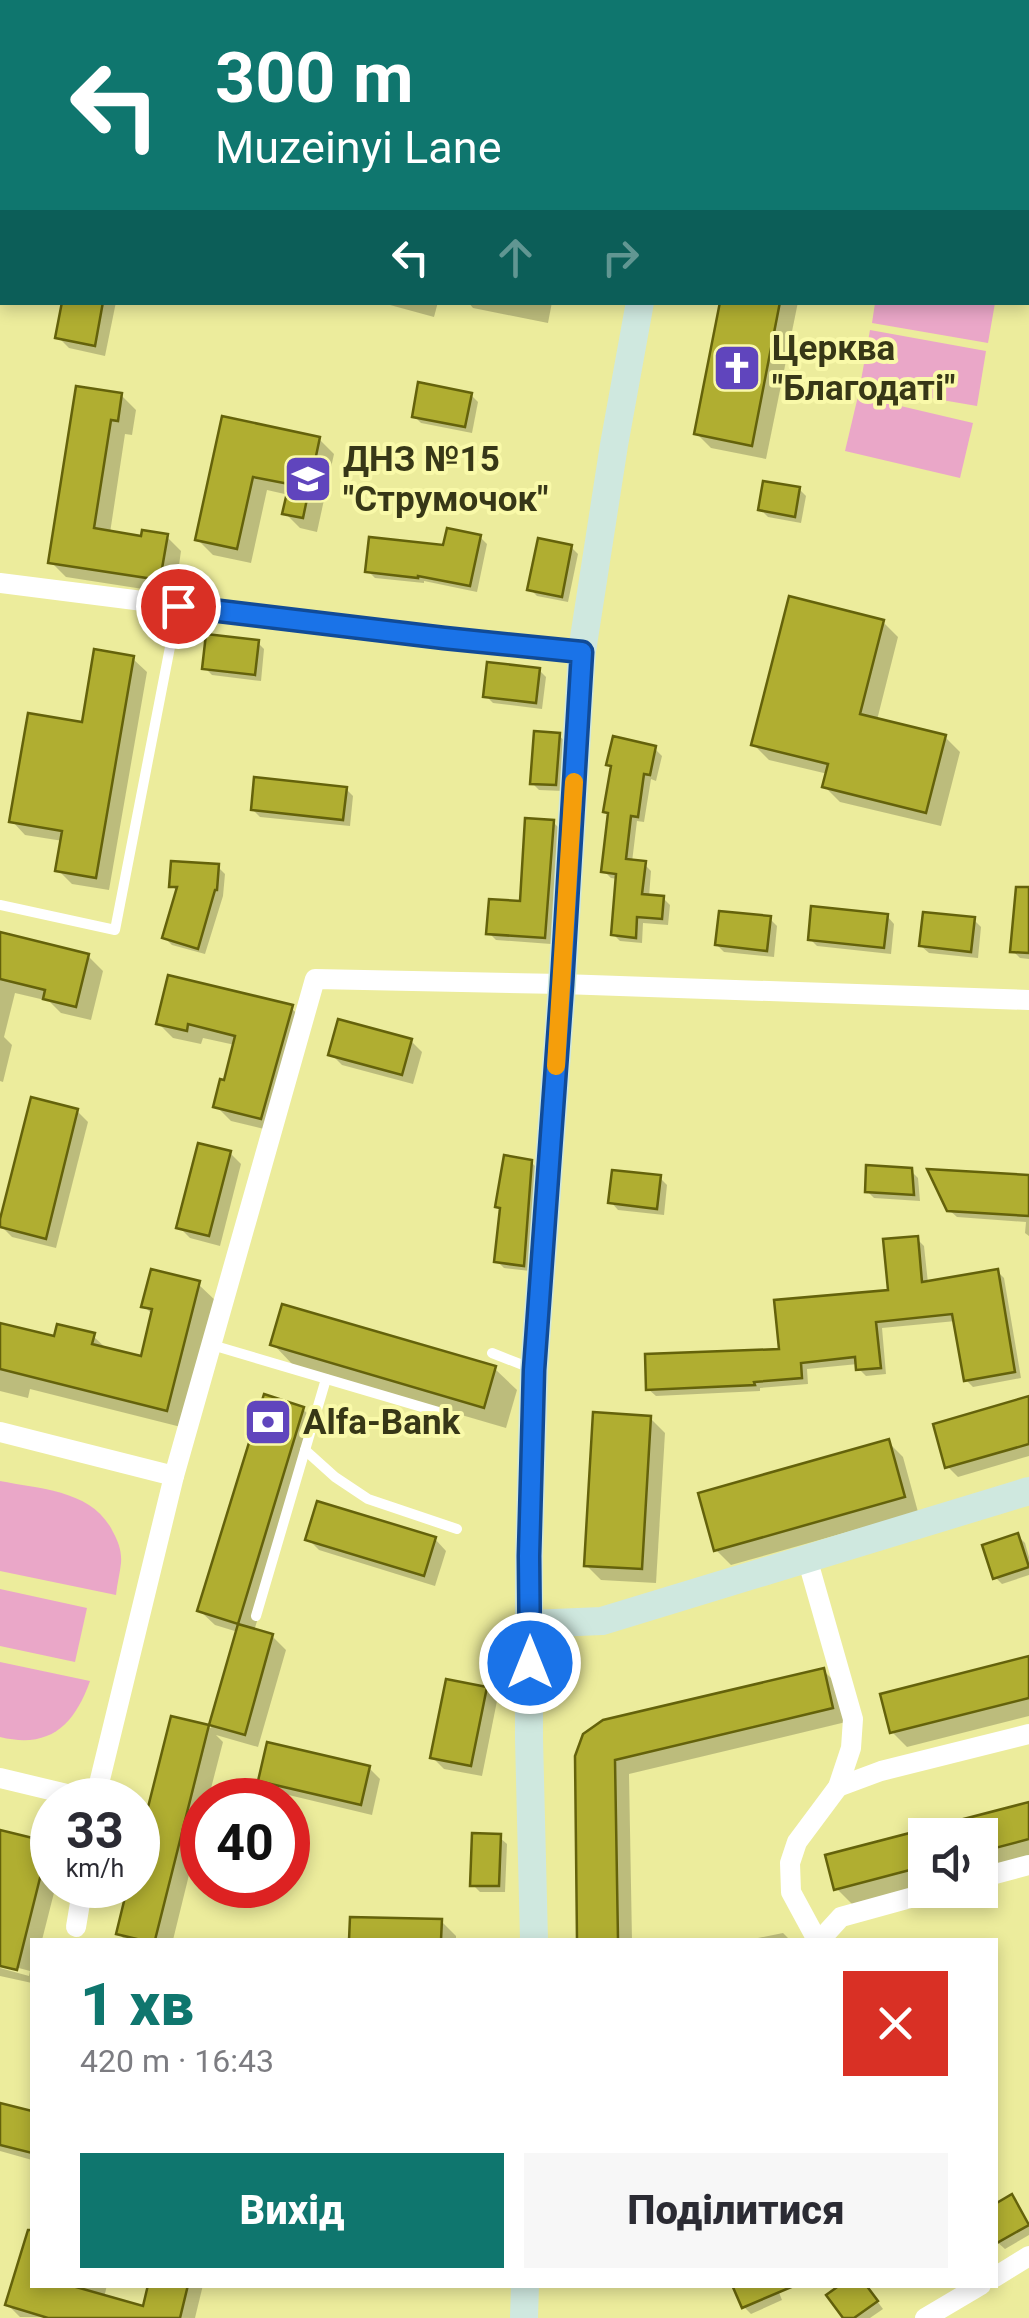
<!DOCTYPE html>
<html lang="uk">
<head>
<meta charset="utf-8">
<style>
  body { margin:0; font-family:Roboto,sans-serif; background:#f7f7f7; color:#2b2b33; height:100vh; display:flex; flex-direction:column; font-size:38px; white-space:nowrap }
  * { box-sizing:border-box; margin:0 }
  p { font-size:32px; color:#7c7c81 }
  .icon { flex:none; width:55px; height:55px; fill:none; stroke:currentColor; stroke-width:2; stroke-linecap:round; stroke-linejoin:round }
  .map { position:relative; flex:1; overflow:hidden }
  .details { position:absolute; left:30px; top:1938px; width:968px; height:350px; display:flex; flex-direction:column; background:#fff; border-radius:0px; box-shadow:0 5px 15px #0003 }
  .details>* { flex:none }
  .hud { position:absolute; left:0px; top:0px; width:1030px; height:305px; box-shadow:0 5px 15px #0003; background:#0f766e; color:#fff; overflow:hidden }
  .fabs { position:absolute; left:908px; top:1818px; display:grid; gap:20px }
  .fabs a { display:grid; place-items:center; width:90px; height:90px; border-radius:0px; background:#fff; box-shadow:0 5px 15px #0003; font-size:50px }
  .speed { position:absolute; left:30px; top:1778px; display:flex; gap:20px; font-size:50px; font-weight:700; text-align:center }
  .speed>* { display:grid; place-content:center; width:130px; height:130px; border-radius:50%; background:#fff; box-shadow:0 5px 15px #0003; line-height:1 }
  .speed small { font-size:25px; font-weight:400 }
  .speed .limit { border:15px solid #d22; background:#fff; color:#111 }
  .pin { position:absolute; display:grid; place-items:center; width:85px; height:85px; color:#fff; margin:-42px; border:5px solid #fff; border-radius:50%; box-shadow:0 2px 10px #0007 }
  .me { position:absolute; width:110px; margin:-55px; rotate:0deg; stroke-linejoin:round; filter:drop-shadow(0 0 8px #0008) }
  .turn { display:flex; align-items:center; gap:35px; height:210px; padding:0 50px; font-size:45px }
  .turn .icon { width:130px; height:130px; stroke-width:2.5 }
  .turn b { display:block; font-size:70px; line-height:85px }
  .lanes { display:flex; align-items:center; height:95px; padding:0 50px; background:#0003; justify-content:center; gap:50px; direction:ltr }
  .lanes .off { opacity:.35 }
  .round { display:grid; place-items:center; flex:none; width:105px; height:105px; border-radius:0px; background:#f7f7f7 }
  .overview { display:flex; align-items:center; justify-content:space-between; height:170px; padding:0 50px }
  h1 { font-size:60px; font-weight:800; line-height:75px; color:#0f766e }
  .button { display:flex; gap:20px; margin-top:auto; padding:20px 50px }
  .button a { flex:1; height:115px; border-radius:0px; background:#0f766e; color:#fff; font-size:40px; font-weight:800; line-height:115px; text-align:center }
  .button a+a { background:#f7f7f7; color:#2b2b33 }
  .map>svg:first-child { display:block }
  .green { fill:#eaa7c8 }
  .shadow { fill:#0003 }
  .building { fill:#b0ae31; stroke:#64620b; stroke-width:2.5 }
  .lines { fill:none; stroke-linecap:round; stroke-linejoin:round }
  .lane { stroke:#fff; stroke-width:10 }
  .street { stroke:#fff; stroke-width:20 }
  .secondary { stroke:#cfe8df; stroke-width:28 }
  .highway { stroke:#60b294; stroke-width:35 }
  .route-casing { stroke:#114b97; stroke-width:25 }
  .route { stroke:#1a73e8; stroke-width:18 }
  .slow { stroke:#f59e0b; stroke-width:18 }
  .labels { text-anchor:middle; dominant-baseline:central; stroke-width:8; stroke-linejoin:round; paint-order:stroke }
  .poi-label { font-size:35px; font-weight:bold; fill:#373717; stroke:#f9f9a9; text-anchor:start }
</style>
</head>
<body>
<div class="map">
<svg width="1029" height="2318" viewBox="0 0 1029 2318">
  <rect width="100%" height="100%" fill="#ecec9c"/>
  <g class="green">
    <polygon points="875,303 875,302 995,303 988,343 872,323"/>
    <polygon points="870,330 986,351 977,406 860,386"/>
    <polygon points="858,396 973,423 960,478 845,451"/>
    <path d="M0 1481C40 1489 93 1490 113 1532 118 1541 122 1551 121 1563 120 1573 117 1584 116 1595L0 1571Z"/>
    <polygon points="0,1589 87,1608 75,1662 0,1646"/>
    <path d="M0 1662 90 1681C74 1726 49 1749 0 1737Z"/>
  </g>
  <g class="shadow">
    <polygon points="211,0 276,0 275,2 210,2"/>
    <polygon points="390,0 436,0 449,2 390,2"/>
    <polygon points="827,0 860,0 859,2 830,2"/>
    <polygon points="889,0 927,0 926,2 888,2"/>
    <polygon points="65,302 116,302 105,356 69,348 58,337"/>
    <polygon points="379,302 438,302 434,317"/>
    <polygon points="468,302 552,302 548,323 473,308"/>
    <polygon points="722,302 798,302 766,459 711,448 696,433"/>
    <polygon points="121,395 136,410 132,435 125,434 110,533 143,539 166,536 181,551 175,594 66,577 51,562"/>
    <polygon points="471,395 478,402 472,433 421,423 414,416"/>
    <polygon points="224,419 319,439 334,454 317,532 300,528 285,513 289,495 267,490 251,563 213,555 198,540"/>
    <polygon points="799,489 806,496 801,523 768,517 761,510"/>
    <polygon points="480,537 487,544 477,592 424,581 424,583 375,578 368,571"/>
    <polygon points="571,547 578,554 568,602 537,596 530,589"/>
    <polygon points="883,622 898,637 877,720 945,737 960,752 941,826 840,802 825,787 828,774 769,760 754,745"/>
    <polygon points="257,642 264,649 261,681 212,675 205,668"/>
    <polygon points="133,659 147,672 109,890 72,884 58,870 63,841 25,835 12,821"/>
    <polygon points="539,670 546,677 542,709 493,703 486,696"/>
    <polygon points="558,735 566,742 563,791 539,790 532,783"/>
    <polygon points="655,749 662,756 656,781 651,779 644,822 637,821 632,862 644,864 651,871 649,897 663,898 670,905 668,925 643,923 642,943 620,941 613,934 618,879 611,878 604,871 613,768 609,764"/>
    <polygon points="346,789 353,796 350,826 260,817 253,810"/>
    <polygon points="553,822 560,829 551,944 496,940 489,933 522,904"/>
    <polygon points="218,867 225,874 223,896 205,954 172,945 165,938 178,892 172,886"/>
    <polygon points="887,916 894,924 891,954 817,946 810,939"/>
    <polygon points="770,919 777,926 774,957 724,952 717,945"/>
    <polygon points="974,920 981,927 978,958 929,953 921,946"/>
    <polygon points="1029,921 1029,959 1020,958 1013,951"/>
    <polygon points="0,935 88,956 103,971 91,1020 61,1013 49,1001 15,993 4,1037 12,1045 3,1082 0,1081"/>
    <polygon points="291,1008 306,1022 276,1132 231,1121 216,1106 226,1083 235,1045 203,1038 201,1044 173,1038 158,1023"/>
    <polygon points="411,1041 422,1052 413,1084 342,1065 331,1054"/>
    <polygon points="77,1111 88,1122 56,1248 12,1237 1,1226"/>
    <polygon points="230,1153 241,1164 220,1246 190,1238 179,1227"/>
    <polygon points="531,1162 538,1169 530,1271 504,1268 497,1261 502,1211 498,1206"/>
    <polygon points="911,1171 918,1178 920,1201 874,1198 867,1191"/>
    <polygon points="660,1178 667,1185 664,1215 618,1210 611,1202"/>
    <polygon points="1029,1178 1029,1236 1025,1233 1026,1222 957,1217 949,1210"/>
    <polygon points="917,1239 924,1246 928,1283 997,1271 1004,1278 1021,1378 973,1387 966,1380 956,1321 882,1328 886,1374 866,1376 859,1369 858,1364 807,1369 808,1384 760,1388 760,1391 656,1396 648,1389 782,1352 891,1292"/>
    <polygon points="198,1284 217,1302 185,1428 30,1389 28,1398 0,1391 0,1326 56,1340 93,1336 108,1350 143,1359 153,1315 144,1306"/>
    <polygon points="273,1344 495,1369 517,1390 506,1428 294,1366"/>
    <polygon points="1029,1399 1029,1456 958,1477 948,1467"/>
    <polygon points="303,1409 317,1424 254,1631 272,1636 286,1650 258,1747 216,1735 223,1742 208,1800 202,1800 202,1822 173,1940 125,1940 118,1933 130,1885 138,1885 138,1857 173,1719 211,1728 238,1632 215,1625 200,1611"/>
    <polygon points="650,1418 665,1433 656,1583 601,1580 586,1565"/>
    <polygon points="888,1442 903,1457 918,1512 731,1565 716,1550"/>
    <polygon points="1018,1536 1025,1543 1029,1557 1029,1575 1002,1584 995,1577"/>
    <polygon points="308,1539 435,1539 446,1551 435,1586 319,1550"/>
    <polygon points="1029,1659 1029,1716 907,1747 892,1732"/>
    <polygon points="823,1670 838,1685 846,1722 629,1774 632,1940 579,1940 585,1736"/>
    <polygon points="486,1690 497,1701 482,1776 444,1769 433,1758"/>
    <polygon points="369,1768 380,1779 372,1815 272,1791 261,1780"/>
    <polygon points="1029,1804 1029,1866 980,1879 980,1835 925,1835 925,1890 858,1910 837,1889 828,1857"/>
    <polygon points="0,1833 47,1844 52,1849 52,1885 56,1885 42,1940 32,1940 32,1983 0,1976 0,1968 29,1976 30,1971 0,1963"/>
    <polygon points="499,1837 507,1844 505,1892 480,1892 473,1885"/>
    <polygon points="441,1921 456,1936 456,1940 352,1940"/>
    <polygon points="783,1933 790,1940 748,1940"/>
    <polygon points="0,2105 32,2113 32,2160 0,2151"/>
    <polygon points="1011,2197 1018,2204 1029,2224 1029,2235 1005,2249 997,2242 995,2243 995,2207"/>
    <polygon points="27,2243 32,2245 32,2285 107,2285 104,2298 144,2309 150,2285 203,2285 195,2318 20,2317 8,2305"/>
    <polygon points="735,2285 776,2285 782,2300 751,2314 744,2307"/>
    <polygon points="844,2285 865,2285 883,2309 870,2318 846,2318"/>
  </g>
  <g class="building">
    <polygon points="62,302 103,302 95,346 55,338"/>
    <polygon points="720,302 780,302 752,446 694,434"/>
    <polygon points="418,382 472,393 465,427 412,417"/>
    <polygon points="76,386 122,393 118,421 111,420 94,528 141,536 142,530 168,534 160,580 48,563"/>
    <polygon points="222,416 320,437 303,518 282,514 289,484 253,477 237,549 195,540"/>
    <polygon points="763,481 800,487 795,517 758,510"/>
    <polygon points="447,528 481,535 470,586 418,576 418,578 365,572 369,537 443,545"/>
    <polygon points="538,538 572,545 562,597 527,590"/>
    <polygon points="789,596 884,620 860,714 946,735 926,813 822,787 828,764 751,745"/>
    <polygon points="206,634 259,640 255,675 202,669"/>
    <polygon points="94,649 134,656 96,878 55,871 62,831 9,822 28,713 82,722"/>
    <polygon points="487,662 540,668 536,703 483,697"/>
    <polygon points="534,731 560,733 556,785 530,784"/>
    <polygon points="613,736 656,746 650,775 644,774 638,817 631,816 626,859 646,861 642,894 664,896 662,919 637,917 636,938 611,935 616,874 601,872 608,813 603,812 611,766 606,765"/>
    <polygon points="254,777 347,787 343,820 251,810"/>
    <polygon points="525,818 554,820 545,938 486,934 489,899 520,901"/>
    <polygon points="171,861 219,864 217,890 215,890 198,949 162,938 177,887 169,887"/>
    <polygon points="1016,887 1029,887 1029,953 1010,952"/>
    <polygon points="811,906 888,914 884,948 808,940"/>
    <polygon points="719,911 771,916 767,951 715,945"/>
    <polygon points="923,912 975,917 971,952 919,946"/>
    <polygon points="0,932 89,954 76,1007 43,999 45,990 0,979"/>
    <polygon points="168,975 293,1005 261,1119 213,1107 220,1079 224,1080 235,1036 188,1024 187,1031 156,1024"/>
    <polygon points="338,1019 412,1039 402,1075 328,1055"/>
    <polygon points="31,1097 78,1109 46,1239 0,1227 0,1219"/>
    <polygon points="198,1143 231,1151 209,1236 176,1228"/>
    <polygon points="504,1155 532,1160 524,1266 494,1262 500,1208 495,1207"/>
    <polygon points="866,1165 912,1168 914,1195 865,1192"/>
    <polygon points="927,1169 1029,1175 1029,1216 947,1211"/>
    <polygon points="612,1170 661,1175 657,1209 608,1203"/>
    <polygon points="918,1236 922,1282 998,1269 1015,1372 964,1381 952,1314 876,1322 881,1368 856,1370 855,1357 801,1363 802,1378 754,1382 755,1385 646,1390 645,1354 779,1349 774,1300 888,1290 883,1239"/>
    <polygon points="151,1269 200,1281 167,1411 0,1369 0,1323 54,1336 57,1324 95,1333 92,1344 141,1356 152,1309 141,1307"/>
    <polygon points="282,1304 496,1366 484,1408 270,1345"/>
    <polygon points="264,1394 304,1407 238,1624 197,1611"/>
    <polygon points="1029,1396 1029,1444 945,1468 933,1424"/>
    <polygon points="593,1412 651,1416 642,1569 584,1566"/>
    <polygon points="889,1439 905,1497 714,1551 698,1493"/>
    <polygon points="317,1501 436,1537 424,1576 305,1540"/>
    <polygon points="1018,1533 1029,1567 993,1579 982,1545"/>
    <polygon points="238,1624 273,1634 245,1735 209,1725"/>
    <polygon points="1029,1656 1029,1698 890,1733 880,1694"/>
    <polygon points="824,1668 833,1708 615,1760 618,1940 577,1940 575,1756 583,1734 603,1720"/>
    <polygon points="446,1679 487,1687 471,1766 430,1758"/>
    <polygon points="171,1716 209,1725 155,1940 141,1940 116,1934 128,1885 138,1885 138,1847"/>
    <polygon points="267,1742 370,1766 361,1805 258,1781"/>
    <polygon points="1029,1802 1029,1839 980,1852 980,1835 925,1835 925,1866 834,1890 825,1855"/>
    <polygon points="0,1830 49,1842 17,1970 0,1966"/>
    <polygon points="472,1833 501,1834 499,1886 470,1886"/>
    <polygon points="350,1917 442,1919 441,1940 349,1940"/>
    <polygon points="0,2103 32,2111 32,2153 0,2145"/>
    <polygon points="1012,2194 1029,2225 995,2244 995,2204"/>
    <polygon points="28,2230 32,2230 32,2285 69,2285 143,2306 148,2285 188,2285 180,2318 48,2318 5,2305"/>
    <polygon points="732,2285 796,2285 742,2308"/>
    <polygon points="840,2285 866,2285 878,2301 854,2318 843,2318 826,2295"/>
  </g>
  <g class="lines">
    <g class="lane">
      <polyline points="0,905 115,930 178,606"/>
      <polyline points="212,1345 442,1413"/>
      <polyline points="492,1353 533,1369"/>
      <polyline points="305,1450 335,1477 368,1499 457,1529"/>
      <polyline points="256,1616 326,1379"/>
    </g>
    <g class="street">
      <polyline points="633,0 645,2"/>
      <polyline points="1028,78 1029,78"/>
      <polyline points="0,82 2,83"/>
      <polyline points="0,583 443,639 582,651"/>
      <polyline points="0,1432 174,1476"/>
      <polyline points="807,1558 853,1719 851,1748 838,1787 797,1842 790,1863 791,1892 817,1940"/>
      <polyline points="0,1778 92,1800"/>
      <polyline points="838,1787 881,1771 1029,1734"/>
      <polyline points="95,1800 174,1476 315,979 562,984 1029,1000"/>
      <polyline points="980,1878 1029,1865"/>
      <polyline points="76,1927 83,1885"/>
      <polyline points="820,1940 841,1917 939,1890"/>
      <polyline points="995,2277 1029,2256"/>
      <polyline points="925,2318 981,2285"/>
    </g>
    <g class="secondary">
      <polyline points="693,2 694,0"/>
      <polyline points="530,1624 602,1621 1029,1491"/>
      <polyline points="534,1940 529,1739 529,1556 534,1370 562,984 582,651 614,445 640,302"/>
      <polyline points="524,2318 525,2285"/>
    </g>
    <g class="highway">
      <polyline points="51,2 51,0"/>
      <polyline points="0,272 2,258"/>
    </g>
  </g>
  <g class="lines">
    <g class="route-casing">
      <polyline id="route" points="178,606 444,638 582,652 562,984 534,1370 529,1556 530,1663"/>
    </g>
    <use href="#route" class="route"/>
    <polyline class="slow" points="556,1066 574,782"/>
  </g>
  <defs>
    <g id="church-square" transform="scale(2.5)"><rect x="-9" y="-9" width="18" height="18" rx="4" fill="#6045bd" stroke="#f9f9a9"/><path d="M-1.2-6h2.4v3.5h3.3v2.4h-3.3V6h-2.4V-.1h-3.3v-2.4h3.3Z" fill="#fff"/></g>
    <g id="school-square" transform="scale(2.5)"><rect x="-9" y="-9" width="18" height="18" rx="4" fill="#6045bd" stroke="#f9f9a9"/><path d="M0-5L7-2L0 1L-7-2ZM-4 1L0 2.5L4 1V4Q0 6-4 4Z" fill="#fff"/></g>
    <g id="bank-square" transform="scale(2.5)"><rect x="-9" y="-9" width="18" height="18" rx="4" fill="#6045bd" stroke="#f9f9a9"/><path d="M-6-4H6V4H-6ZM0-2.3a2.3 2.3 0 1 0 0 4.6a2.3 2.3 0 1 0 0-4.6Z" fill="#fff"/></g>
  </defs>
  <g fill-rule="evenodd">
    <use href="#church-square" x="737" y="368"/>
    <use href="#school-square" x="308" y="479"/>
    <use href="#bank-square" x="268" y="1422"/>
  </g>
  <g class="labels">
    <g class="poi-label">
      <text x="772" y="348">Церква<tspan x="772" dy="40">"Благодаті"</tspan></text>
      <text x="343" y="459">ДНЗ №15<tspan x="343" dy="40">"Струмочок"</tspan></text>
      <text x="303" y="1422">Alfa-Bank</text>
    </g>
  </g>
</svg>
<div class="fabs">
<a><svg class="icon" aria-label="sound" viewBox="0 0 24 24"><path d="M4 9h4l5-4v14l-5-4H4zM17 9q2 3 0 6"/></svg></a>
</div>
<div class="speed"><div>33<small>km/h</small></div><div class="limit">40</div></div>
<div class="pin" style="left:178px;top:606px;background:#d93025"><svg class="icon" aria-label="arrive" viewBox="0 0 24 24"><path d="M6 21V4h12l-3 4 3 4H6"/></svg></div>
<svg class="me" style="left:530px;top:1663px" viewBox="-20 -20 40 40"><circle r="17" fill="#1a73e8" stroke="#fff" stroke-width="3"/><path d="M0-11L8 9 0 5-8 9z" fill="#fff"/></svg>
<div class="hud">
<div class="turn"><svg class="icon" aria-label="left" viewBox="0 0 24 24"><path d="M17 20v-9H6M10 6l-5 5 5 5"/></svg><div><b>300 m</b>Muzeinyi Lane</div></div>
<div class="lanes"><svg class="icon" aria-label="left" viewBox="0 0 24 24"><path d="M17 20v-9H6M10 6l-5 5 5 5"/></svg><svg class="icon off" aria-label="ahead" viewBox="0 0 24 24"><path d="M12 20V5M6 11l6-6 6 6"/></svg><svg class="icon off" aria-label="right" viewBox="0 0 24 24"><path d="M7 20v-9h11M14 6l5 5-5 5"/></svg></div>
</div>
<section class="details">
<div class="overview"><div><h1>1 хв</h1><p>420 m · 16:43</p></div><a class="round" style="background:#d93025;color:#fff"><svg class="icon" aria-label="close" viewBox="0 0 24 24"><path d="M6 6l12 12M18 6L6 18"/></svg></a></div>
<div class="button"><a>Вихід</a><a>Поділитися</a></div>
</section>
</div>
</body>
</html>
